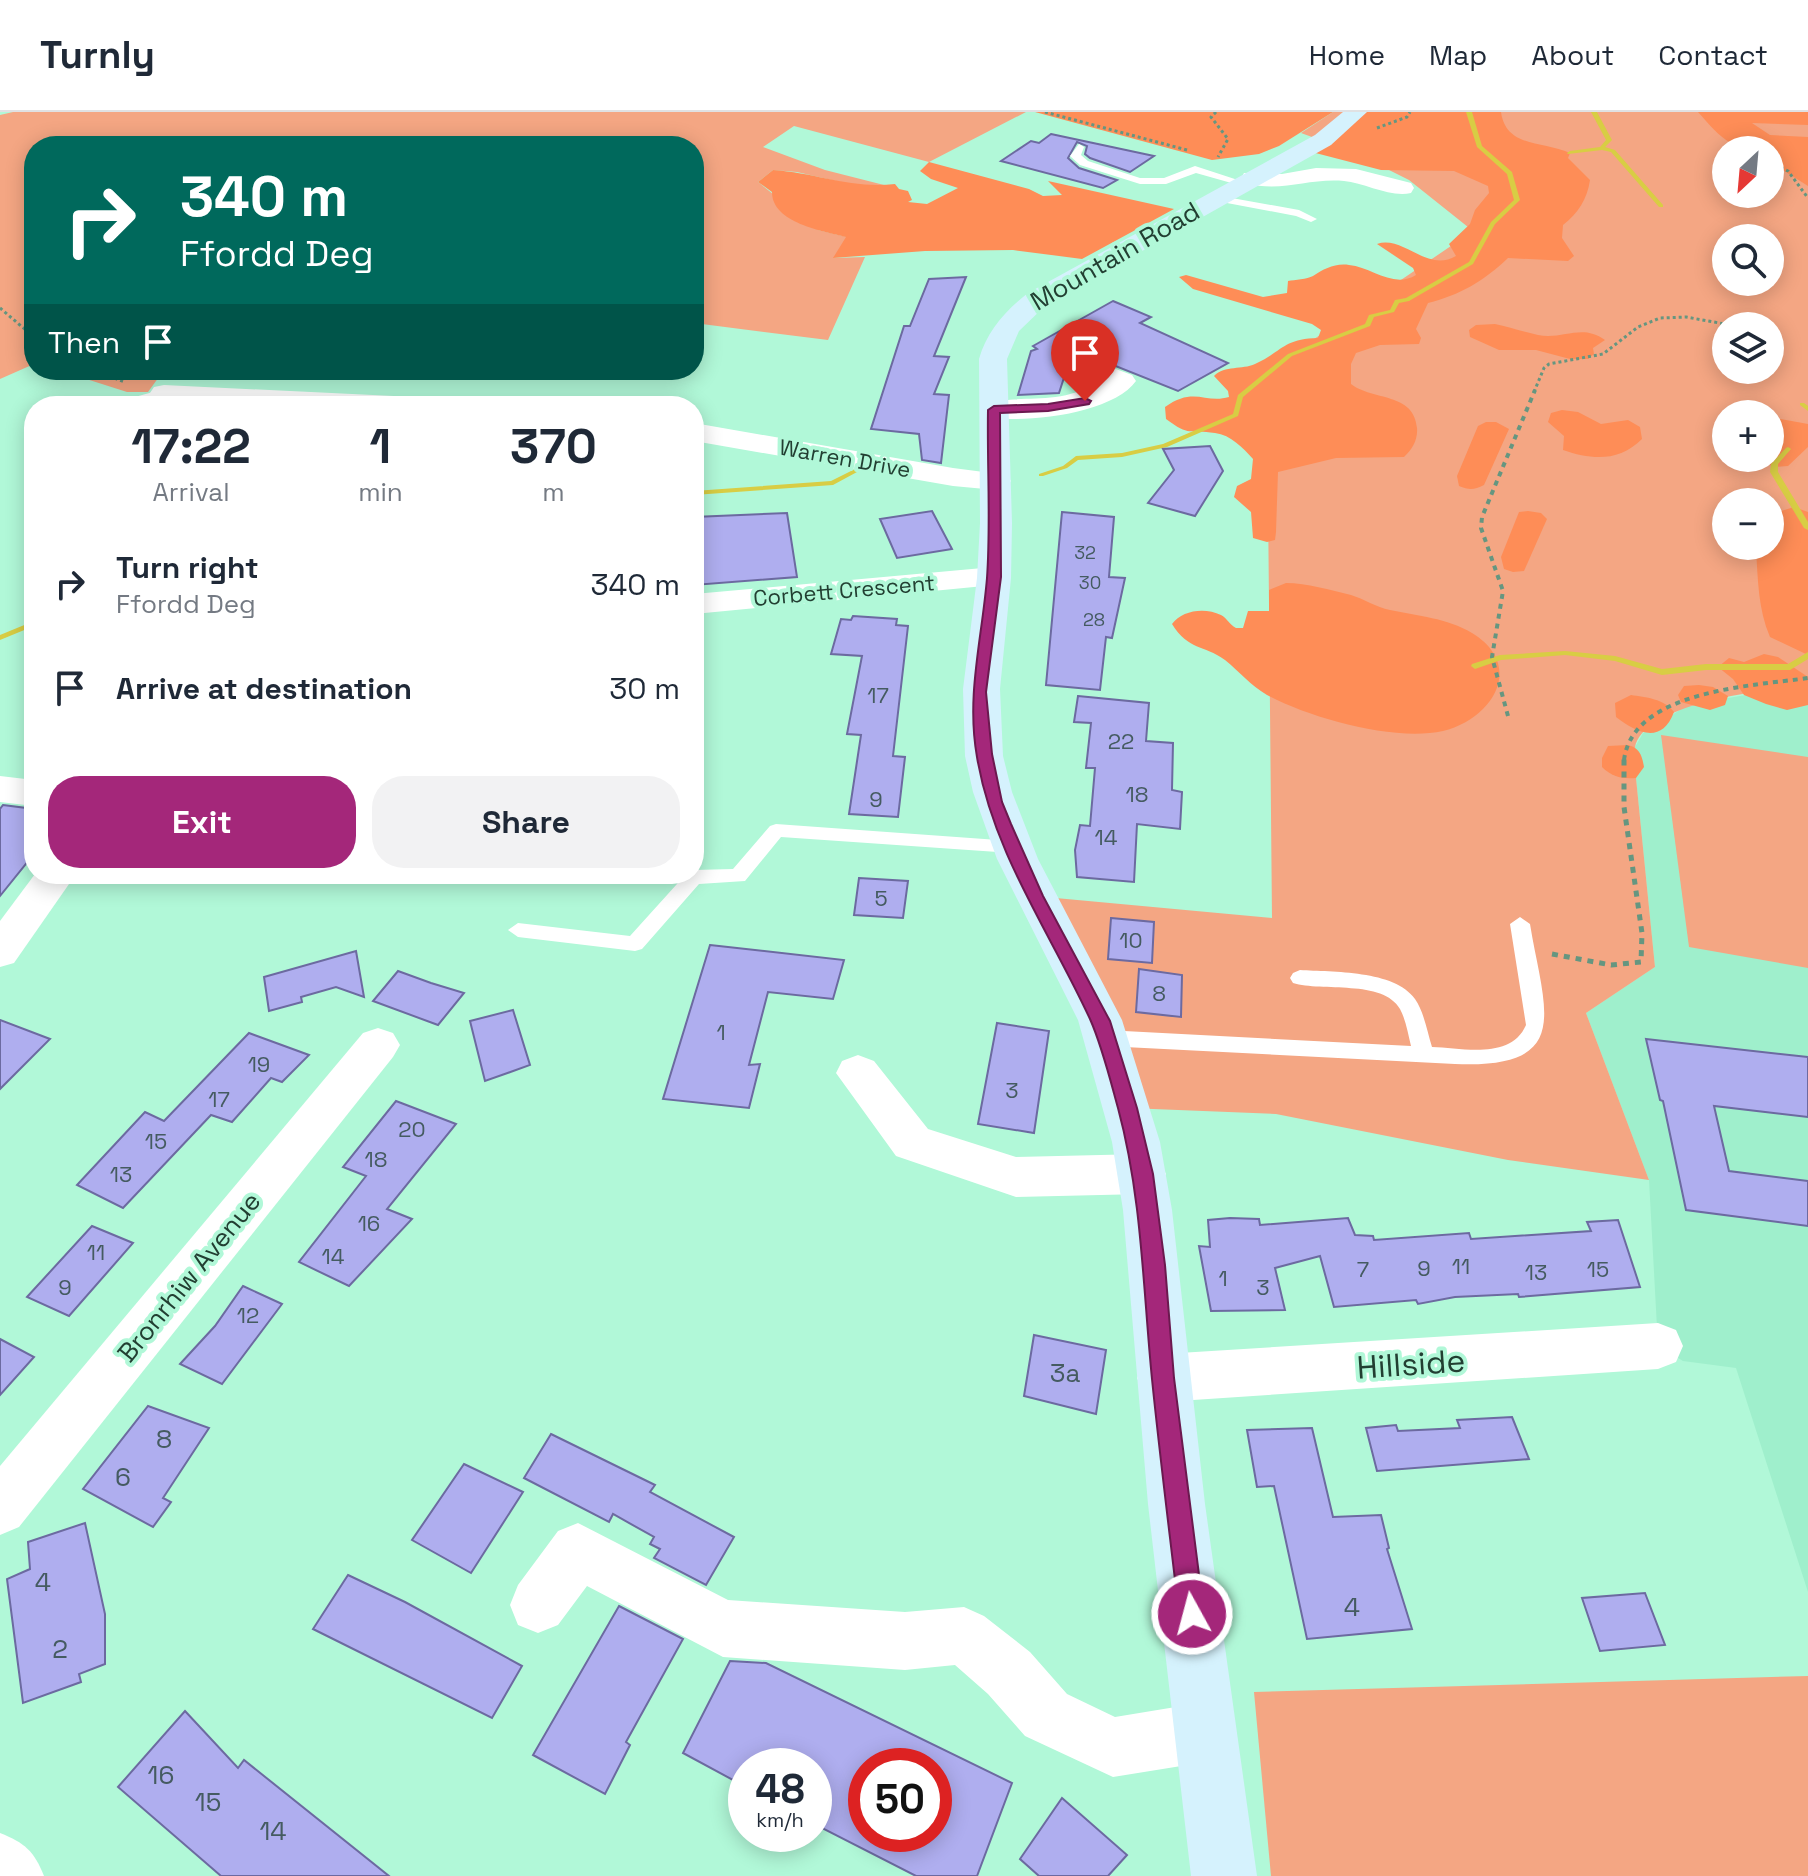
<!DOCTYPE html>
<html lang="en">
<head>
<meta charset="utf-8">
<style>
  body { margin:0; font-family:"Space Grotesk",sans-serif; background:#f2f2f3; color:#1f2937; height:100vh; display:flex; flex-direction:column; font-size:30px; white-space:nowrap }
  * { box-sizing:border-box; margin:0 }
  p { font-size:26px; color:#747a83 }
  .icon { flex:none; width:44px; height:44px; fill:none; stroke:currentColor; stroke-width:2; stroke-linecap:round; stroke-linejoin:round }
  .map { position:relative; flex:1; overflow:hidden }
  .sheet { position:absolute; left:24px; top:284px; width:680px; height:488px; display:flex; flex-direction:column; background:#fff; border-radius:32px; box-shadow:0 4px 20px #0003 }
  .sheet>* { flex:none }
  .guide { position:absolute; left:24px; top:24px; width:680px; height:244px; border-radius:32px; box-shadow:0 4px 20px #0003; background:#00695c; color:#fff; overflow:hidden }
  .needle { width:52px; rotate:206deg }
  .tools { position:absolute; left:1712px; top:24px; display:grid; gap:16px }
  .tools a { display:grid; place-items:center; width:72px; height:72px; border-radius:50%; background:#fff; box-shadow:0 4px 20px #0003; font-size:40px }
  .speed { position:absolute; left:728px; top:1636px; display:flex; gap:16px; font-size:40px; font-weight:700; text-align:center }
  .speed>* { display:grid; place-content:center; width:104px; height:104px; border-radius:50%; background:#fff; box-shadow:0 4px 20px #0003; line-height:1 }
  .speed small { font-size:20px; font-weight:400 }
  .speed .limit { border:12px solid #d22; background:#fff; color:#111 }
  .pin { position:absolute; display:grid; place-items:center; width:68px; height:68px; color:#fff; margin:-82px -34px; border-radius:50% 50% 50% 0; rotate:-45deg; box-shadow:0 0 8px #0007 }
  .pin .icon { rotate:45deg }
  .me { position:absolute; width:88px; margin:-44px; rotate:353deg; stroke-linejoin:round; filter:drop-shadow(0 0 6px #0008) }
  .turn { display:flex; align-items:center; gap:28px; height:168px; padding:0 24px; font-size:36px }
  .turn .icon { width:104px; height:104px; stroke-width:2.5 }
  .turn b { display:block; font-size:56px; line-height:68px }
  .then { display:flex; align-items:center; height:76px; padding:0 24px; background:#0003; gap:16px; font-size:30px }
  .eta { display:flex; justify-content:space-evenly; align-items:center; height:136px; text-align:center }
  .eta b { font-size:48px; font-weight:700; line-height:56px }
  .button { display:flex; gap:16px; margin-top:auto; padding:16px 24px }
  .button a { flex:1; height:92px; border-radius:32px; background:#a4277a; color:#fff; font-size:32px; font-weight:700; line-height:92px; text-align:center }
  .button a+a { background:#f2f2f3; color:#1f2937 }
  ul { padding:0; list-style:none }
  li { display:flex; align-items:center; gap:24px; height:104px; padding:0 24px }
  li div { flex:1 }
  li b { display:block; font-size:30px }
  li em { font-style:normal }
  header { display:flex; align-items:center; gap:48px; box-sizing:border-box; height:112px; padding:0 40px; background:#fff; border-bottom:2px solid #e0e1e3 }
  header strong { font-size:38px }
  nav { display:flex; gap:44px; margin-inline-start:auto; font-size:28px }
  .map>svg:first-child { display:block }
  .built { fill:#9fefcc }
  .green { fill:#f4a683; fill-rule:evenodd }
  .forest { fill:#fe8d57 }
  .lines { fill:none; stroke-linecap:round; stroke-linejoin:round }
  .stream { fill:#d8cd44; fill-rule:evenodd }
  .building { fill:#afaeef; stroke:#6c6aa0; stroke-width:2; fill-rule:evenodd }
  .path-far2 { stroke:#659680; stroke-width:3; stroke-dasharray:3 3; stroke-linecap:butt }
  .path-far1 { stroke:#659680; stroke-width:4; stroke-dasharray:5 5; stroke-linecap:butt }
  .path { stroke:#659680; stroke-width:5; stroke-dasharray:6 6; stroke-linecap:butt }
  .lane { fill:#fff; fill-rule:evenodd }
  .street { fill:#fff; fill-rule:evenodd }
  .secondary { fill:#d5f2fd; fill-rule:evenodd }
  .route { fill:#a4277a; stroke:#6b194f; stroke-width:2 }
  .labels { text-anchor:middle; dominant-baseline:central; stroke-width:8; stroke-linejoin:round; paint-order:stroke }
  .far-number-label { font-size:18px; fill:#455b61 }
  .far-street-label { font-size:22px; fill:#223f32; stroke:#b1f8d8 }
  .number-label { font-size:22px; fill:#455b61 }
  .street-label { font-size:26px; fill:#223f32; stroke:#b1f8d8 }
  .near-number-label { font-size:26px; fill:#455b61 }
  .near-street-label { font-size:32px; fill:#223f32; stroke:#b1f8d8 }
</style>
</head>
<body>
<header>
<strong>Turnly</strong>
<nav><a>Home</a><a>Map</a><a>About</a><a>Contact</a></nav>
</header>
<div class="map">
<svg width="1808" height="1764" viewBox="0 0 1808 1764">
  <rect width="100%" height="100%" fill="#b1f8d8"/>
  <polygon class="built" points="1808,572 1808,1480 1736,1256 1683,1249 1658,1234 1649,1068 1586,901 1655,855 1636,666 1635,635 1643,621 1688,593"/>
  <g class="green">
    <polygon points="13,0 1026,0 929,50 794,14 763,35 825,58 884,73 862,75 797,60 773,58 758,70 818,118 847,125 834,146 865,145 828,228 694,211 694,34 34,34 34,252 0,267 0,3"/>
    <path d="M1333 0H1808V572C1769 578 1646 589 1635 635 1633 644 1635 657 1636 666L1655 855 1586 901 1649 1068 1508 1048 1276 1002 1128 996 1034 784 1272 806 1268 388 1298 238 1473 119 1409 68 1353 40 1301 21ZM1726 38H1770V82H1726ZM1726 126H1770V170H1726ZM1726 214H1770V258H1726ZM1726 302H1770V346H1726ZM1726 390H1770V434H1726Z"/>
    <polygon points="58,258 164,258 148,280 127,280"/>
    <polygon points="1661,623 1808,645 1808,856 1689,835"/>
    <polygon points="1808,1564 1808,1764 1271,1764 1254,1580"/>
  </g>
  <g class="forest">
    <polygon points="1035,0 1333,0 1279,34 1259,42 1212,48"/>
    <path d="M1356 0H1501C1506 36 1543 29 1570 41L1568 46 1590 68C1587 88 1578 101 1563 113L1562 126 1574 144 1568 149 1508 146C1484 169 1460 183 1428 191L1416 217 1421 226 1419 232 1380 233 1356 241 1351 252V272C1373 289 1414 280 1417 316 1418 328 1412 338 1404 345L1336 346 1278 360 1276 420 1275 428 1267 430 1253 426 1251 400 1234 385 1237 374 1251 367 1253 347C1243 336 1231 323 1215 321 1189 317 1190 325 1166 307L1165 295C1194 274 1205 292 1229 285L1228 279 1214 264C1225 253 1242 258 1255 252 1283 239 1283 227 1318 226L1321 218 1312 212 1193 177 1179 165 1186 163 1263 185 1287 181 1288 169C1295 168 1307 167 1313 164 1324 157 1335 151 1349 153 1372 155 1393 177 1416 163L1413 156 1377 132C1403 123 1427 161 1456 144L1449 132 1470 112 1475 98 1489 81 1488 74 1454 59 1381 58 1304 38Z"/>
    <path d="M1698 0H1808V13L1752 11 1770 23 1808 25V74L1770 50V38C1730 38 1723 28 1698 0Z"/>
    <path d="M929 50 1029 77 1043 84 1062 83 1048 69 1174 97 1082 147 1013 138 925 139 833 146 846 125C823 119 772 111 772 80L758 70 773 58C817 61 851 77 895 72L899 77 908 79 912 88 908 90 927 92 958 76 931 67 920 59Z"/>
    <path d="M1495 212C1509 215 1524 220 1538 223 1563 228 1582 211 1605 228L1593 236 1594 242 1588 247H1570L1536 238H1499L1470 225 1469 218 1476 213Z"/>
    <path d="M1562 298 1578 300 1601 312 1628 308 1640 315 1642 327C1619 350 1592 348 1563 338L1564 324 1548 310 1551 301Z"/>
    <polygon points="1770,305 1808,312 1808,335 1788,354 1775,355 1760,349 1760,346 1770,346"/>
    <path d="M1486 310H1496L1509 317 1484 373C1474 378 1469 378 1459 374L1457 364 1478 314Z"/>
    <path d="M1794 395 1808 400V543L1770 525C1758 497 1758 468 1756 437L1757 434H1770V406L1775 401Z"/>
    <polygon points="1528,399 1541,401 1547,407 1524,459 1513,460 1504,457 1501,445 1519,400"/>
    <path d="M1286 471C1307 471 1330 478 1351 483 1364 487 1376 495 1390 498 1418 504 1447 506 1472 521 1526 554 1492 607 1443 619 1394 630 1310 606 1267 583 1250 573 1240 560 1225 548 1203 532 1189 539 1172 512 1182 498 1205 495 1221 503 1227 506 1229 512 1236 516H1243L1248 499H1269V478Z"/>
    <polygon points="1764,542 1778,545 1808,565 1808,593 1787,598 1766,592 1744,583 1733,567 1718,555 1729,546 1744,550"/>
    <polygon points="1699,573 1713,575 1728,584 1725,593 1710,598 1681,590 1678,583 1684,574"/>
    <path d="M1631 583C1645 585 1665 587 1674 600 1662 632 1638 622 1616 605L1615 591Z"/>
    <path d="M1628 633C1640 636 1642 644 1644 655L1636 666C1622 667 1612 665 1602 655V646L1608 634Z"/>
  </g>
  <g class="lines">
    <g class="stream">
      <polygon points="1466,0 1472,0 1482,34 1512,60 1520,88 1495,112 1473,152 1409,189 1399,191 1394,200 1374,205 1370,214 1292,244 1243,285 1238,304 1167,335 1122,345 1078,348 1067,356 1043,364 1039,364 1039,362 1063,354 1076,344 1122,341 1163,332 1233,302 1238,283 1288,242 1365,212 1369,203 1390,198 1395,188 1406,186 1469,150 1491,110 1514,88 1507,62 1477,35"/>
      <polygon points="1591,0 1597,0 1612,28 1605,35 1615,38 1663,93 1663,95 1659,95 1611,40 1602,38 1568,42 1567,41 1570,39 1600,35 1606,28"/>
      <polygon points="1800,291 1804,291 1808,294 1808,299 1800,293"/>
      <polygon points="1788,335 1791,337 1778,352 1778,360 1808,410 1808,418 1804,416 1770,360 1771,352 1786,336"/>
      <polygon points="855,357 859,359 857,360 833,373 694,383 694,379 831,369"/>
      <polygon points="34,509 34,514 0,528 0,523"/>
      <polygon points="1565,539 1615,544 1662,557 1706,552 1788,552 1808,540 1808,547 1790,558 1706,558 1662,563 1615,549 1565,543 1501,548 1475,557 1471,554 1472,552 1500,543"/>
    </g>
  </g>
  <g class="building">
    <polygon points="1051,22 1154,44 1130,60 1090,46 1085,42 1087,34 1077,30 1068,46 1079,56 1117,68 1103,76 1001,49 1031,29 1039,31"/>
    <polygon points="966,165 934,244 949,245 934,282 949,283 941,351 922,348 919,322 871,317 904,214 910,214 929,167"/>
    <polygon points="1113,189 1151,205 1140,211 1228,251 1178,279 1098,247 1072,241 1059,281 1018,283 1031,239 1037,237 1033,234"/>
    <polygon points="1210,334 1223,359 1195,404 1148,391 1174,358 1163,337"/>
    <polygon points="932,399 952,437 897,446 880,407"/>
    <polygon points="1062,400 1114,405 1109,465 1125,466 1112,526 1106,525 1100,578 1046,573"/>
    <polygon points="787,401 797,465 694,473 694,405"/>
    <polygon points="853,504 897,507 896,513 908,514 893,644 905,645 898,705 849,702 861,623 847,622 862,544 831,542 841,507 851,508"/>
    <polygon points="1078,584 1149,591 1146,629 1173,631 1172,678 1182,680 1180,717 1137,712 1134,770 1077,765 1075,738 1080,713 1090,714 1095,656 1086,656 1091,611 1074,610"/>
    <polygon points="3,693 34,697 34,742 0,784 0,697"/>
    <polygon points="859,766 908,769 903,806 854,803"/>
    <polygon points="1111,806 1154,810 1152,851 1108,847"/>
    <polygon points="710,833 844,848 833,887 768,880 749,953 760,952 749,996 663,987"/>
    <polygon points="356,839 364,885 336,875 301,885 302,890 269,899 264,865"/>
    <polygon points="1139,857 1182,863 1181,905 1136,900"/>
    <polygon points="398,859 431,871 464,881 438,913 373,889"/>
    <polygon points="513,898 530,953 485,969 470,909"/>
    <polygon points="0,908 50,927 0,977"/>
    <polygon points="997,911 1049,919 1034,1021 978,1012"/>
    <polygon points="249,921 309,943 282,970 271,966 232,1010 211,1003 123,1096 77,1073 145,1000 164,1009"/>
    <polygon points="1646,927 1808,945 1808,1005 1714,994 1729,1059 1808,1069 1808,1114 1686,1098 1663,989 1660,988"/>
    <polygon points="396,989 456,1012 387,1097 412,1107 349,1174 299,1150 366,1064 343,1055"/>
    <polygon points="1230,1106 1259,1107 1260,1113 1348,1106 1355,1123 1373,1124 1374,1128 1469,1121 1471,1127 1591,1119 1587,1110 1618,1108 1640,1175 1519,1185 1518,1182 1455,1185 1418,1192 1416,1188 1334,1195 1320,1144 1275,1156 1285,1198 1211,1199 1199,1134 1210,1135 1208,1108"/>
    <polygon points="92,1114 133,1131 69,1204 27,1185"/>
    <polygon points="243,1174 282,1192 222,1272 180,1252 215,1214"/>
    <polygon points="1034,1223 1106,1238 1096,1302 1024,1284"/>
    <polygon points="0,1227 34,1245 0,1283"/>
    <polygon points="148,1294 209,1316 163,1386 171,1390 153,1415 83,1377"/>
    <polygon points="1512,1305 1529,1347 1377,1359 1366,1316 1396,1313 1398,1319 1460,1316 1457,1308"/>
    <polygon points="1312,1316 1333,1405 1381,1403 1389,1436 1387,1437 1412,1517 1307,1527 1274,1374 1257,1375 1247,1318"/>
    <polygon points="551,1322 655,1373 650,1380 734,1425 706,1473 654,1446 660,1437 650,1432 654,1425 613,1402 609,1410 524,1366"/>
    <polygon points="464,1352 523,1380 471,1461 412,1428"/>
    <polygon points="85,1411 105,1502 105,1552 79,1562 81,1570 23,1591 7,1467 30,1457 28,1430"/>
    <polygon points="348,1463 405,1490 522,1554 492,1606 313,1517"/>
    <polygon points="1645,1481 1665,1533 1600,1539 1582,1486"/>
    <polygon points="619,1494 683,1527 626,1630 630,1633 605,1682 533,1643"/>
    <path d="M730 1549 766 1551 1012 1671 977 1764H916L814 1712V1654H746V1675L683 1641ZM866 1654H934V1722H866Z"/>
    <polygon points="185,1599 238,1656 244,1648 389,1764 221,1764 118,1675"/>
    <polygon points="1062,1686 1127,1743 1108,1764 1039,1764 1020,1747"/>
  </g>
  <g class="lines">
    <g class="path-far2">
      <polyline points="1045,0 1187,38"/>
      <polyline points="1216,0 1211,5 1228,27 1218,45"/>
      <polyline points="1377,16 1407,5 1410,0"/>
      <polyline points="1770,50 1788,59 1808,86"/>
      <polyline points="0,196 34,225"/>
      <polyline points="92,258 125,270"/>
      <polyline points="1534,280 1544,256 1549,252 1603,242 1638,215 1660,206 1686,205 1736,214"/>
    </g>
    <g class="path-far1">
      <polyline points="1508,604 1492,545 1503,479 1481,416 1482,405 1535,278"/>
      <path d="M1624 648C1633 578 1753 574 1808 566"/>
    </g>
    <polyline class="path" points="1552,842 1611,853 1641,850 1642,821 1624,695 1624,646"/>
    <g class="lane">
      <polygon points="1079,32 1084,35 1081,43 1088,49 1140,66 1164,66 1195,54 1247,71 1242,74 1196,61 1166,72 1140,72 1080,53 1070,44"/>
      <polygon points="1215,83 1299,98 1317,107 1311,110 1296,104 1211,88 1211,84"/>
      <polygon points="164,277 171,281 169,284 126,294 102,294"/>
      <polygon points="776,712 1012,729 1021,735 1012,741 781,725 745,769 699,772 642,837 635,839 518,825 508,818 518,811 630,824 686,762 694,762 694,758 733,757 770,714"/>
      <path d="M1520 805 1530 812C1544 898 1575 957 1455 952L1105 934 1098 932 1095 926 1098 920 1105 918 1411 934C1408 922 1406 908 1400 897 1383 867 1322 880 1293 871L1290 866 1293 861 1300 858C1332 860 1395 858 1415 887 1424 900 1427 919 1432 935 1463 936 1511 948 1526 913L1510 812Z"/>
    </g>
    <g class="street">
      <path d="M1316 56 1356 57 1411 71 1414 76 1411 81C1391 86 1365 71 1344 69 1307 66 1283 81 1244 71L1241 66 1244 61 1282 62Z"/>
      <path d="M1097 250 1132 263 1136 269C1113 302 1020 313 984 304L980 298 984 292C1029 281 1054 295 1100 270L1087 264 1083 258 1087 252Z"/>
      <polygon points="164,273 435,286 445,288 449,294 261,294 154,287 150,281 154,275"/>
      <polygon points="694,311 953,356 1007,363 1011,369 1007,375 996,378 953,374 694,329"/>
      <polygon points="994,455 1005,458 1010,465 1005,472 694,502 694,482"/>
      <polygon points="0,664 34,668 34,694 0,690"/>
      <polygon points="35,762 76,762 14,851 0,855 0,809"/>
      <polygon points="378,916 393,921 400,933 393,945 19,1415 0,1423 0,1354 363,921"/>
      <polygon points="858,943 874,949 928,1017 1016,1045 1143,1042 1159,1048 1166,1062 1159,1076 1143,1082 1016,1085 896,1044 836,961 842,949"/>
      <polygon points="1658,1211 1676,1218 1683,1234 1676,1250 1658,1257 1163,1290 1145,1283 1137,1266 1145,1249 1163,1242"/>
      <polygon points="578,1411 728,1488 905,1500 964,1495 984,1504 1030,1540 1067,1582 1115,1605 1206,1590 1227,1599 1236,1620 1227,1641 1206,1650 1113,1665 1025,1624 988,1582 955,1553 905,1558 723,1545 587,1474 558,1513 538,1521 518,1513 510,1493 518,1473 558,1419"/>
      <path d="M0 1721C25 1731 34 1739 44 1764H0Z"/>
    </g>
    <path class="secondary" d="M1343 0H1367L1331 33 1046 193 1019 219 1007 247 1012 411 1011 466 1000 577 1003 644 1012 680 1038 747 1122 908 1160 1030 1172 1098 1205 1392 1257 1764H1191L1148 1392 1123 1098 1112 1030 1078 908 997 747 973 680 965 644 963 577 977 466 980 411 979 247C987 219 1005 199 1028 181L1315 23Z"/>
  </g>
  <path class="route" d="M1085 286 1091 289 1089 292 1048 299 1000 301 1001 465 986 580 992 642 1002 690 1011 712 1043 784 1110 909 1137 996 1153 1062 1165 1153 1174 1266 1204 1502 1200 1511 1192 1514 1183 1511 1179 1502C1170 1424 1160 1346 1152 1267 1143 1176 1142 1085 1118 996 1110 967 1102 934 1090 907 1050 820 993 741 977 645 966 584 982 527 987 466 991 410 987 353 988 298L994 294 1048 292Z"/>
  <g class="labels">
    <g class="far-number-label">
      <text x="1085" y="440">32</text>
      <text x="1090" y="470">30</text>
      <text x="1094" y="507">28</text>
    </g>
    <g class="far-street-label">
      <text transform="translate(845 346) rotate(10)">Warren Drive</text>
      <text transform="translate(844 478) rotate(-5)">Corbett Crescent</text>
    </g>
    <g class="number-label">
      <text x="878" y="583">17</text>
      <text x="1121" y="629">22</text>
      <text x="1137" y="682">18</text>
      <text x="876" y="687">9</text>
      <text x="1106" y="725">14</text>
      <text x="881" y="786">5</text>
      <text x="1131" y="828">10</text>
      <text x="1159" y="881">8</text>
      <text x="721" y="920">1</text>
      <text x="259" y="952">19</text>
      <text x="1012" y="978">3</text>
      <text x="219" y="987">17</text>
      <text x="412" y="1017">20</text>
      <text x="156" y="1029">15</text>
      <text x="376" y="1047">18</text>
      <text x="121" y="1062">13</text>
      <text x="369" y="1111">16</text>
      <text x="96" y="1140">11</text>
      <text x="333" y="1144">14</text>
      <text x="1461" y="1154">11</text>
      <text x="1424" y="1156">9</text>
      <text x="1363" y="1157">7</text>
      <text x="1598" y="1157">15</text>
      <text x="1536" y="1160">13</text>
      <text x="1223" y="1166">1</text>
      <text x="65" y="1175">9</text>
      <text x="1263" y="1175">3</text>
      <text x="248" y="1203">12</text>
    </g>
    <g class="street-label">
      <text transform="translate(1115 144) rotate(-30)">Mountain Road</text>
      <text transform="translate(189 1165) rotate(-51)">Bronrhiw Avenue</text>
    </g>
    <g class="near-number-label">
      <text x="1065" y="1261">3a</text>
      <text x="164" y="1327">8</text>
      <text x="123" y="1365">6</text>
      <text x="43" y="1470">4</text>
      <text x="1352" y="1495">4</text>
      <text x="60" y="1537">2</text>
      <text x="161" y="1663">16</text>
      <text x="208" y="1690">15</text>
      <text x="273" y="1719">14</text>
    </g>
    <g class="near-street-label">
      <text transform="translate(1411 1252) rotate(-4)">Hillside</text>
    </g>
  </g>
</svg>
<div class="tools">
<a><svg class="needle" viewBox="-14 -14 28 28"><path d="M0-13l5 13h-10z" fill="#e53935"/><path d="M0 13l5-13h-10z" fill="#747a83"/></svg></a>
<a><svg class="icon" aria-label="search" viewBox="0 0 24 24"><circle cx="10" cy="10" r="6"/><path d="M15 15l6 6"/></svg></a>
<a><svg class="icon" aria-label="layers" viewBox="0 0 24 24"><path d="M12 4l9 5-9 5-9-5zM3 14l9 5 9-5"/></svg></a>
<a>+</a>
<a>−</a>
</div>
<div class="speed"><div>48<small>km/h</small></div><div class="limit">50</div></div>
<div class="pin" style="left:1085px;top:289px;background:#d93025"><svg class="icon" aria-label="arrive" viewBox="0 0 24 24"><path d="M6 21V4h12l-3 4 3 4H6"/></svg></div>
<svg class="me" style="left:1192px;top:1502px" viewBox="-20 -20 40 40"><circle r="17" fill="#a4277a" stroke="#fff" stroke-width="3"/><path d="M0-11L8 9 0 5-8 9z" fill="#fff"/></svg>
<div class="guide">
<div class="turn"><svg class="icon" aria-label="right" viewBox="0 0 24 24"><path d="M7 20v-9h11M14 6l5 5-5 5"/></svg><div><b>340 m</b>Ffordd Deg</div></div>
<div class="then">Then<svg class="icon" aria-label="arrive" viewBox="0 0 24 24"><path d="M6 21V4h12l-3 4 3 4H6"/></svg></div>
</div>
<section class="sheet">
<div class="eta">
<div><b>17:22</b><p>Arrival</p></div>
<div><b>1</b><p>min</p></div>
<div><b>370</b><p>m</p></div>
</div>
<ul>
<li><svg class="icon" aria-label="right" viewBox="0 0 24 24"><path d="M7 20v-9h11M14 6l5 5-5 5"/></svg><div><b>Turn right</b><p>Ffordd Deg</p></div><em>340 m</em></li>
<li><svg class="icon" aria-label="arrive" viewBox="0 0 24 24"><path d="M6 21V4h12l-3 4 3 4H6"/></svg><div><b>Arrive at destination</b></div><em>30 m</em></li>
</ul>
<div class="button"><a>Exit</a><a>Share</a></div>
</section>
</div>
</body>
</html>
